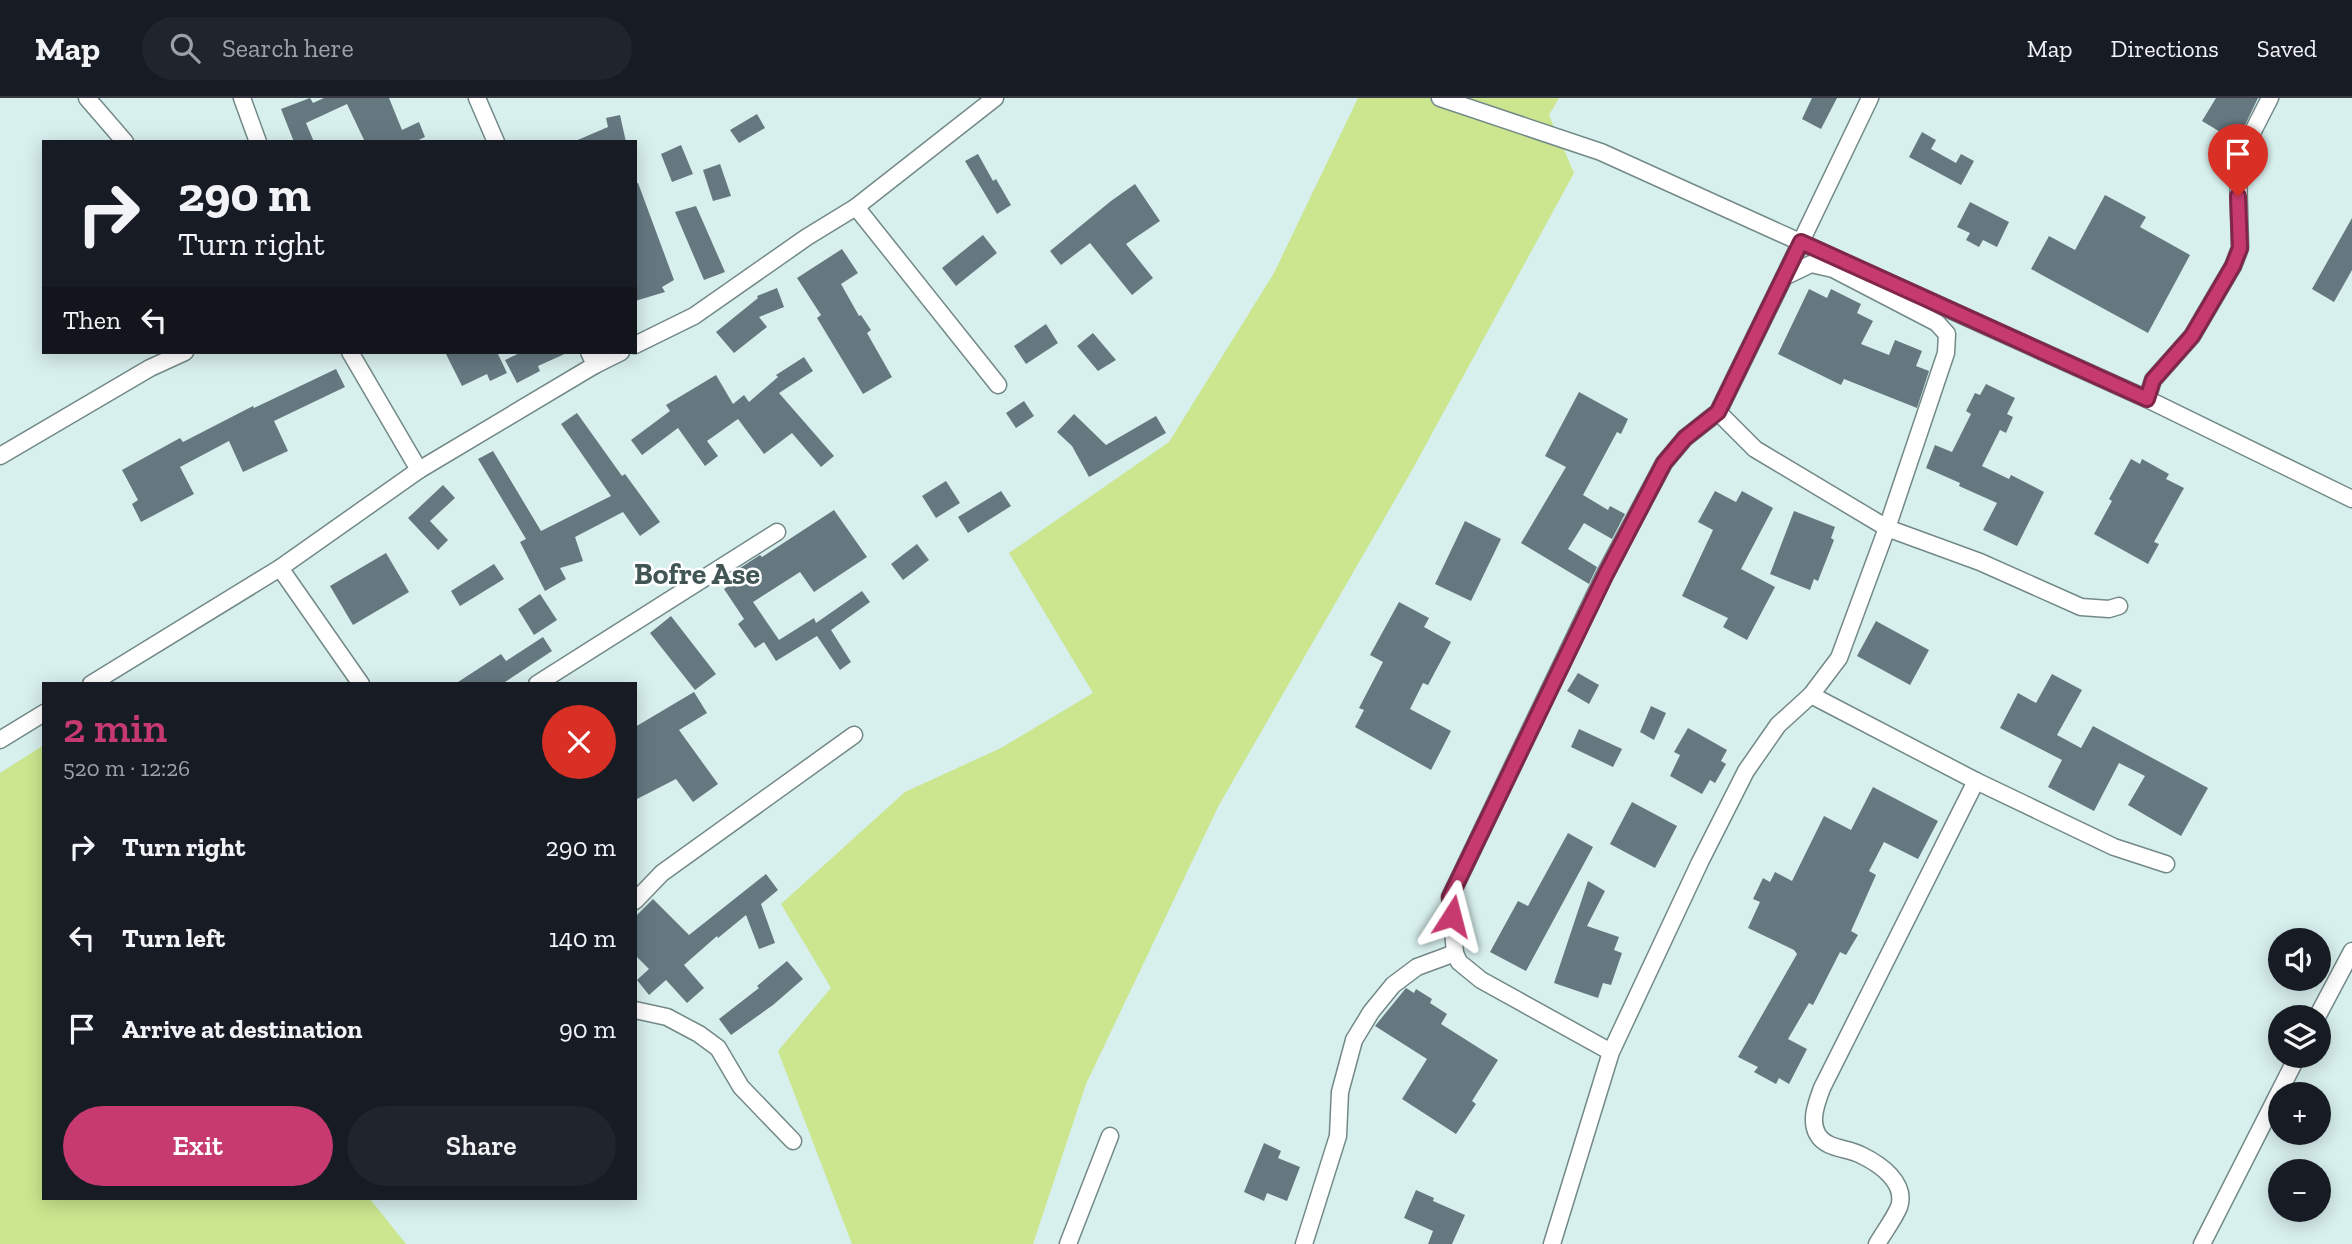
<!DOCTYPE html>
<html lang="en">
<head>
<meta charset="utf-8">
<style>
  body { margin:0; font-family:"Zilla Slab",serif; background:#20242c; color:#f1f3f6; height:100vh; display:flex; flex-direction:column; font-size:26px; white-space:nowrap }
  * { box-sizing:border-box; margin:0 }
  p { font-size:23px; color:#9ea1a6 }
  .icon { flex:none; width:38px; height:38px; fill:none; stroke:currentColor; stroke-width:2; stroke-linecap:round; stroke-linejoin:round }
  .map { position:relative; flex:1; overflow:hidden }
  .panel { position:absolute; left:42px; top:584px; width:595px; height:518px; display:flex; flex-direction:column; background:#171b24; border-radius:0px; box-shadow:0 4px 18px #0003 }
  .panel>* { flex:none }
  .guide { position:absolute; left:42px; top:42px; width:595px; height:214px; border-radius:0px; box-shadow:0 4px 18px #0003; background:#171b24; color:#f1f3f6; overflow:hidden }
  .buttons { position:absolute; left:2268px; top:830px; display:grid; gap:14px }
  .buttons a { display:grid; place-items:center; width:63px; height:63px; border-radius:50%; background:#171b24; box-shadow:0 4px 18px #0003; font-size:35px }
  .pin { position:absolute; display:grid; place-items:center; width:60px; height:60px; color:#fff; margin:-72px -30px; border-radius:50% 50% 50% 0; rotate:-45deg; box-shadow:0 0 7px #0007 }
  .pin .icon { rotate:45deg }
  .me { position:absolute; width:77px; margin:-38px; rotate:9deg; stroke-linejoin:round; filter:drop-shadow(0 0 5px #0008) }
  .turn { display:flex; align-items:center; gap:24px; height:147px; padding:0 21px; font-size:32px }
  .turn .icon { width:91px; height:91px; stroke-width:2.5 }
  .turn b { display:block; font-size:49px; line-height:60px }
  .then { display:flex; align-items:center; height:66px; padding:0 21px; background:#0003; gap:14px; font-size:26px }
  .round { display:grid; place-items:center; flex:none; width:74px; height:74px; border-radius:37px; background:#20242c }
  .head { display:flex; align-items:center; justify-content:space-between; height:119px; padding:0 21px }
  h1 { font-size:42px; font-weight:600; line-height:52px; color:#c63a6f }
  .button { display:flex; gap:14px; margin-top:auto; padding:14px 21px }
  .button a { flex:1; height:80px; border-radius:42px; background:#c63a6f; color:#fff; font-size:28px; font-weight:600; line-height:80px; text-align:center }
  .button a+a { background:#20242c; color:#f1f3f6 }
  ul { padding:0; list-style:none }
  li { display:flex; align-items:center; gap:21px; height:91px; padding:0 21px }
  li div { flex:1 }
  li b { display:block; font-size:26px }
  li em { font-style:normal }
  header { display:flex; align-items:center; gap:42px; box-sizing:border-box; height:98px; padding:0 35px; background:#171b24; border-bottom:2px solid #363941 }
  header strong { font-size:33px }
  nav { display:flex; gap:38px; margin-inline-start:auto; font-size:24px }
  .search { width:490px; height:63px; background:#20242c; display:flex; align-items:center; gap:18px; box-sizing:border-box; padding:0 24px; border-radius:38px; color:#9ea1a6; font-size:26px }
  .map>svg:first-child { display:block }
  .green { fill:#cbe68e }
  .building { fill:#657880 }
  .lines { fill:none; stroke-linecap:round; stroke-linejoin:round }
  .street-casing { stroke:#738988; stroke-width:19 }
  .street { stroke:#fff; stroke-width:16 }
  .route-casing { stroke:#812648; stroke-width:18 }
  .route { stroke:#c63a6f; stroke-width:12 }
  .labels { text-anchor:middle; dominant-baseline:central; stroke-width:5; stroke-linejoin:round; paint-order:stroke }
  .district-label { font-size:30px; font-weight:bold; fill:#415654; stroke:#fff }
</style>
</head>
<body>
<header>
<strong>Map</strong>
<div class="search"><svg class="icon" aria-label="search" viewBox="0 0 24 24"><circle cx="10" cy="10" r="6"/><path d="M15 15l6 6"/></svg>Search here</div>
<nav><a>Map</a><a>Directions</a><a>Saved</a></nav>
</header>
<div class="map">
<svg width="2352" height="1146" viewBox="0 0 2352 1146">
  <rect width="100%" height="100%" fill="#d7efed"/>
  <g class="green">
    <polygon points="1358,0 1559,0 1549,17 1574,75 1411,374 1219,707 1086,986 1033,1146 852,1146 778,953 831,890 781,806 905,694 1001,650 1093,595 1009,455 1169,344 1274,175"/>
    <polygon points="44,647 44,1101 370,1101 406,1146 0,1146 0,675"/>
  </g>
  <g class="building">
    <polygon points="310,0 313,5 324,0 389,0 402,32 419,24 425,39 414,44 365,44 347,6 306,25 314,44 294,44 281,11"/>
    <polygon points="1812,0 1837,0 1821,31 1802,21"/>
    <polygon points="2216,0 2258,0 2237,44 2202,23"/>
    <polygon points="757,16 765,30 739,45 730,32"/>
    <polygon points="620,17 626,44 573,44 608,29 606,20"/>
    <polygon points="1922,34 1936,42 1931,51 1956,65 1961,56 1974,63 1961,87 1909,59"/>
    <polygon points="681,47 693,76 672,84 661,56"/>
    <polygon points="978,56 993,83 996,81 1011,107 997,116 965,63"/>
    <polygon points="720,66 731,98 713,103 703,72"/>
    <polygon points="635,85 638,85 674,182 662,189 665,194 635,203"/>
    <polygon points="1135,86 1160,123 1126,146 1153,180 1132,197 1090,145 1061,167 1050,153 1111,103"/>
    <polygon points="2105,97 2146,119 2140,129 2190,157 2148,235 2031,171 2049,138 2075,152"/>
    <polygon points="1970,104 2009,124 1997,149 1983,142 1979,149 1966,142 1970,135 1957,129"/>
    <polygon points="696,108 725,174 704,182 675,114"/>
    <polygon points="2352,120 2352,172 2334,204 2312,191"/>
    <polygon points="983,137 997,155 956,188 942,170"/>
    <polygon points="842,151 858,175 841,186 859,218 861,217 871,232 867,235 892,279 863,296 817,220 821,217 797,180"/>
    <polygon points="777,190 784,209 759,219 767,229 734,255 716,234 758,200 757,198"/>
    <polygon points="1809,191 1827,200 1831,191 1861,206 1857,215 1873,223 1861,246 1889,257 1895,242 1922,253 1916,268 1929,273 1917,310 1844,281 1841,287 1778,256"/>
    <polygon points="1046,226 1058,245 1026,266 1014,248"/>
    <polygon points="1093,235 1116,262 1098,273 1077,248"/>
    <polygon points="445,254 497,254 507,275 490,283 487,276 462,288"/>
    <polygon points="522,254 569,254 538,268 540,273 517,285 505,262"/>
    <polygon points="804,259 813,273 779,295 834,358 821,369 792,335 764,356 738,321 707,343 718,358 705,368 678,330 642,357 631,342 670,313 666,307 716,277 733,306 744,297 749,304 778,279 776,277"/>
    <polygon points="336,271 345,289 274,323 288,353 243,374 229,343 180,369 194,396 141,424 132,406 138,402 122,372 180,340 183,344 253,308 254,310"/>
    <polygon points="1986,286 2015,300 2007,316 2013,319 2006,335 2000,332 1982,368 2009,381 2011,377 2044,394 2017,448 1983,432 1997,405 1959,388 1960,385 1926,370 1935,347 1952,354 1971,316 1966,313 1975,295 1980,297"/>
    <polygon points="1579,294 1628,321 1621,336 1617,334 1583,397 1608,412 1610,408 1625,416 1612,441 1584,425 1568,451 1597,469 1589,486 1521,445 1566,369 1545,358"/>
    <polygon points="1024,303 1034,318 1016,330 1006,315"/>
    <polygon points="577,315 622,378 625,376 660,424 640,438 623,414 575,439 583,463 560,470 566,481 545,493 520,444 526,441 478,361 493,353 541,433 611,398 561,326"/>
    <polygon points="1074,316 1106,347 1156,318 1166,335 1089,379 1072,348 1057,334"/>
    <polygon points="2131,361 2140,366 2142,361 2169,376 2166,381 2184,390 2154,444 2159,446 2148,466 2094,436 2112,403 2109,401"/>
    <polygon points="946,383 960,405 936,420 922,398"/>
    <polygon points="443,387 455,400 430,423 448,442 438,452 408,420"/>
    <polygon points="1001,393 1011,408 968,435 958,419"/>
    <polygon points="1715,393 1736,404 1742,393 1773,410 1741,471 1775,489 1747,542 1723,529 1728,520 1682,498 1713,432 1698,424"/>
    <polygon points="834,412 867,459 814,494 800,474 753,504 779,542 814,520 816,525 862,493 870,504 831,532 851,564 840,572 817,538 776,563 764,544 755,550 738,526 744,521 724,491 745,477 740,470 760,457 762,459"/>
    <polygon points="1794,413 1835,429 1831,440 1834,442 1818,483 1814,481 1810,492 1770,476"/>
    <polygon points="1465,423 1501,441 1471,503 1435,486"/>
    <polygon points="917,446 929,462 903,482 891,466"/>
    <polygon points="386,455 409,494 353,527 330,488"/>
    <polygon points="494,466 504,481 460,508 451,493"/>
    <polygon points="540,496 557,522 534,537 518,511"/>
    <polygon points="1399,504 1429,520 1424,529 1451,544 1428,587 1423,585 1410,611 1451,633 1431,672 1355,629 1364,612 1359,610 1383,564 1370,557"/>
    <polygon points="671,518 716,576 695,592 650,535"/>
    <polygon points="1876,523 1929,552 1910,587 1857,558"/>
    <polygon points="543,539 552,553 502,586 455,586 501,556 506,563"/>
    <polygon points="1578,575 1599,587 1589,606 1567,593"/>
    <polygon points="2052,576 2082,592 2057,637 2081,650 2093,628 2208,690 2181,738 2128,707 2145,678 2119,665 2094,713 2048,689 2062,662 2000,630 2018,595 2036,605"/>
    <polygon points="694,594 707,615 679,632 718,686 693,704 676,681 635,702 635,629"/>
    <polygon points="1651,608 1666,615 1654,642 1640,634"/>
    <polygon points="1688,630 1727,652 1721,663 1726,666 1715,685 1710,682 1702,696 1670,678 1680,657 1674,654"/>
    <polygon points="1579,631 1622,651 1613,669 1571,649"/>
    <polygon points="1873,689 1938,723 1918,761 1884,744 1869,773 1876,777 1851,833 1858,837 1846,857 1840,854 1813,907 1809,905 1788,941 1807,951 1789,986 1779,980 1776,986 1754,974 1758,969 1738,959 1797,856 1794,852 1748,830 1760,804 1753,801 1763,780 1770,784 1775,774 1792,783 1824,718 1851,732"/>
    <polygon points="1632,704 1677,728 1655,770 1610,746"/>
    <polygon points="1568,735 1593,749 1526,873 1490,854 1518,803 1528,808"/>
    <polygon points="766,776 778,792 761,806 775,845 759,851 746,817 718,840 717,838 684,867 704,890 687,905 666,882 649,897 637,882 649,871 635,857 635,819 653,801 689,837"/>
    <polygon points="1588,783 1605,793 1587,828 1619,839 1614,852 1622,855 1611,887 1603,885 1598,900 1554,885"/>
    <polygon points="787,863 803,881 773,907 731,937 719,921 759,890 757,888"/>
    <polygon points="1406,890 1414,895 1416,891 1432,901 1430,905 1447,916 1441,926 1498,962 1472,1003 1476,1006 1456,1036 1402,1001 1427,961 1375,928"/>
    <polygon points="1264,1045 1281,1053 1278,1060 1300,1069 1287,1103 1267,1095 1264,1103 1244,1094"/>
    <polygon points="1416,1092 1434,1100 1433,1103 1465,1117 1452,1146 1428,1146 1433,1133 1404,1120"/>
  </g>
  <g class="lines">
    <g class="street-casing">
      <g id="street">
        <polyline points="87,0 125,44"/>
        <polyline points="242,0 258,44"/>
        <polyline points="477,0 496,44"/>
        <polyline points="1440,0 1601,54 2147,301 2352,401"/>
        <polyline points="856,109 995,0"/>
        <polyline points="1784,179 1870,0"/>
        <polyline points="635,247 694,218 807,139 856,109 998,287"/>
        <polyline points="350,254 419,372"/>
        <polyline points="589,254 595,267 621,254"/>
        <polyline points="2147,301 2153,282 2192,238 2233,168 2240,150 2238,71 2249,41 2270,0"/>
        <polyline points="1718,314 1755,351 1887,430 1980,464 2081,509 2109,511 2119,508"/>
        <polyline points="0,358 150,270 185,254"/>
        <polyline points="280,470 419,372 595,267"/>
        <polyline points="91,586 280,470 361,586"/>
        <polyline points="537,586 777,434"/>
        <polyline points="1811,597 1976,683 2114,749 2166,766"/>
        <polyline points="0,642 44,615"/>
        <polyline points="635,803 662,775 854,637"/>
        <polyline points="635,912 667,919 699,936 718,950 741,989 793,1043"/>
        <polyline points="2317,919 2352,853"/>
        <polyline points="1068,1146 1110,1038"/>
        <polyline points="1304,1146 1338,1038 1340,994 1354,942 1371,914 1393,887 1417,869 1455,855"/>
        <polyline points="1552,1146 1611,954 1700,764 1746,673 1778,627 1811,597 1839,560 1887,430 1946,255 1947,236 1937,225 1833,171 1811,166 1784,179 1718,314 1685,340 1664,365 1604,478 1450,799 1455,855 1459,864 1481,882 1611,954"/>
        <path d="M1877 1146C1884 1134 1894 1121 1899 1109 1907 1085 1880 1066 1861 1057 1848 1050 1826 1051 1818 1037 1809 1023 1817 1004 1822 990L1976 683"/>
        <polyline points="2202,1146 2298,957"/>
      </g>
    </g>
    <use href="#street" class="street"/>
  </g>
  <g class="lines">
    <g class="route-casing">
      <polyline id="route" points="1452,818 1450,799 1605,478 1664,365 1685,340 1718,314 1801,144 2147,301 2153,282 2192,238 2233,168 2240,150 2238,98"/>
    </g>
    <use href="#route" class="route"/>
  </g>
  <g class="labels">
    <g class="district-label">
      <text x="697" y="476">Bofre Ase</text>
    </g>
  </g>
</svg>
<div class="buttons">
<a><svg class="icon" aria-label="sound" viewBox="0 0 24 24"><path d="M4 9h4l5-4v14l-5-4H4zM17 9q2 3 0 6"/></svg></a>
<a><svg class="icon" aria-label="layers" viewBox="0 0 24 24"><path d="M12 4l9 5-9 5-9-5zM3 14l9 5 9-5"/></svg></a>
<a>+</a>
<a>−</a>
</div>
<div class="pin" style="left:2238px;top:98px;background:#d93025"><svg class="icon" aria-label="arrive" viewBox="0 0 24 24"><path d="M6 21V4h12l-3 4 3 4H6"/></svg></div>
<svg class="me" style="left:1452px;top:818px" viewBox="-20 -20 40 40"><path d="M0-17L14 15 0 8-14 15z" fill="#c63a6f" stroke="#fff" stroke-width="4"/></svg>
<div class="guide">
<div class="turn"><svg class="icon" aria-label="right" viewBox="0 0 24 24"><path d="M7 20v-9h11M14 6l5 5-5 5"/></svg><div><b>290 m</b>Turn right</div></div>
<div class="then">Then<svg class="icon" aria-label="left" viewBox="0 0 24 24"><path d="M17 20v-9H6M10 6l-5 5 5 5"/></svg></div>
</div>
<section class="panel">
<div class="head"><div><h1>2 min</h1><p>520 m · 12:26</p></div><a class="round" style="background:#d93025;color:#fff"><svg class="icon" aria-label="close" viewBox="0 0 24 24"><path d="M6 6l12 12M18 6L6 18"/></svg></a></div>
<ul>
<li><svg class="icon" aria-label="right" viewBox="0 0 24 24"><path d="M7 20v-9h11M14 6l5 5-5 5"/></svg><div><b>Turn right</b></div><em>290 m</em></li>
<li><svg class="icon" aria-label="left" viewBox="0 0 24 24"><path d="M17 20v-9H6M10 6l-5 5 5 5"/></svg><div><b>Turn left</b></div><em>140 m</em></li>
<li><svg class="icon" aria-label="arrive" viewBox="0 0 24 24"><path d="M6 21V4h12l-3 4 3 4H6"/></svg><div><b>Arrive at destination</b></div><em>90 m</em></li>
</ul>
<div class="button"><a>Exit</a><a>Share</a></div>
</section>
</div>
</body>
</html>
